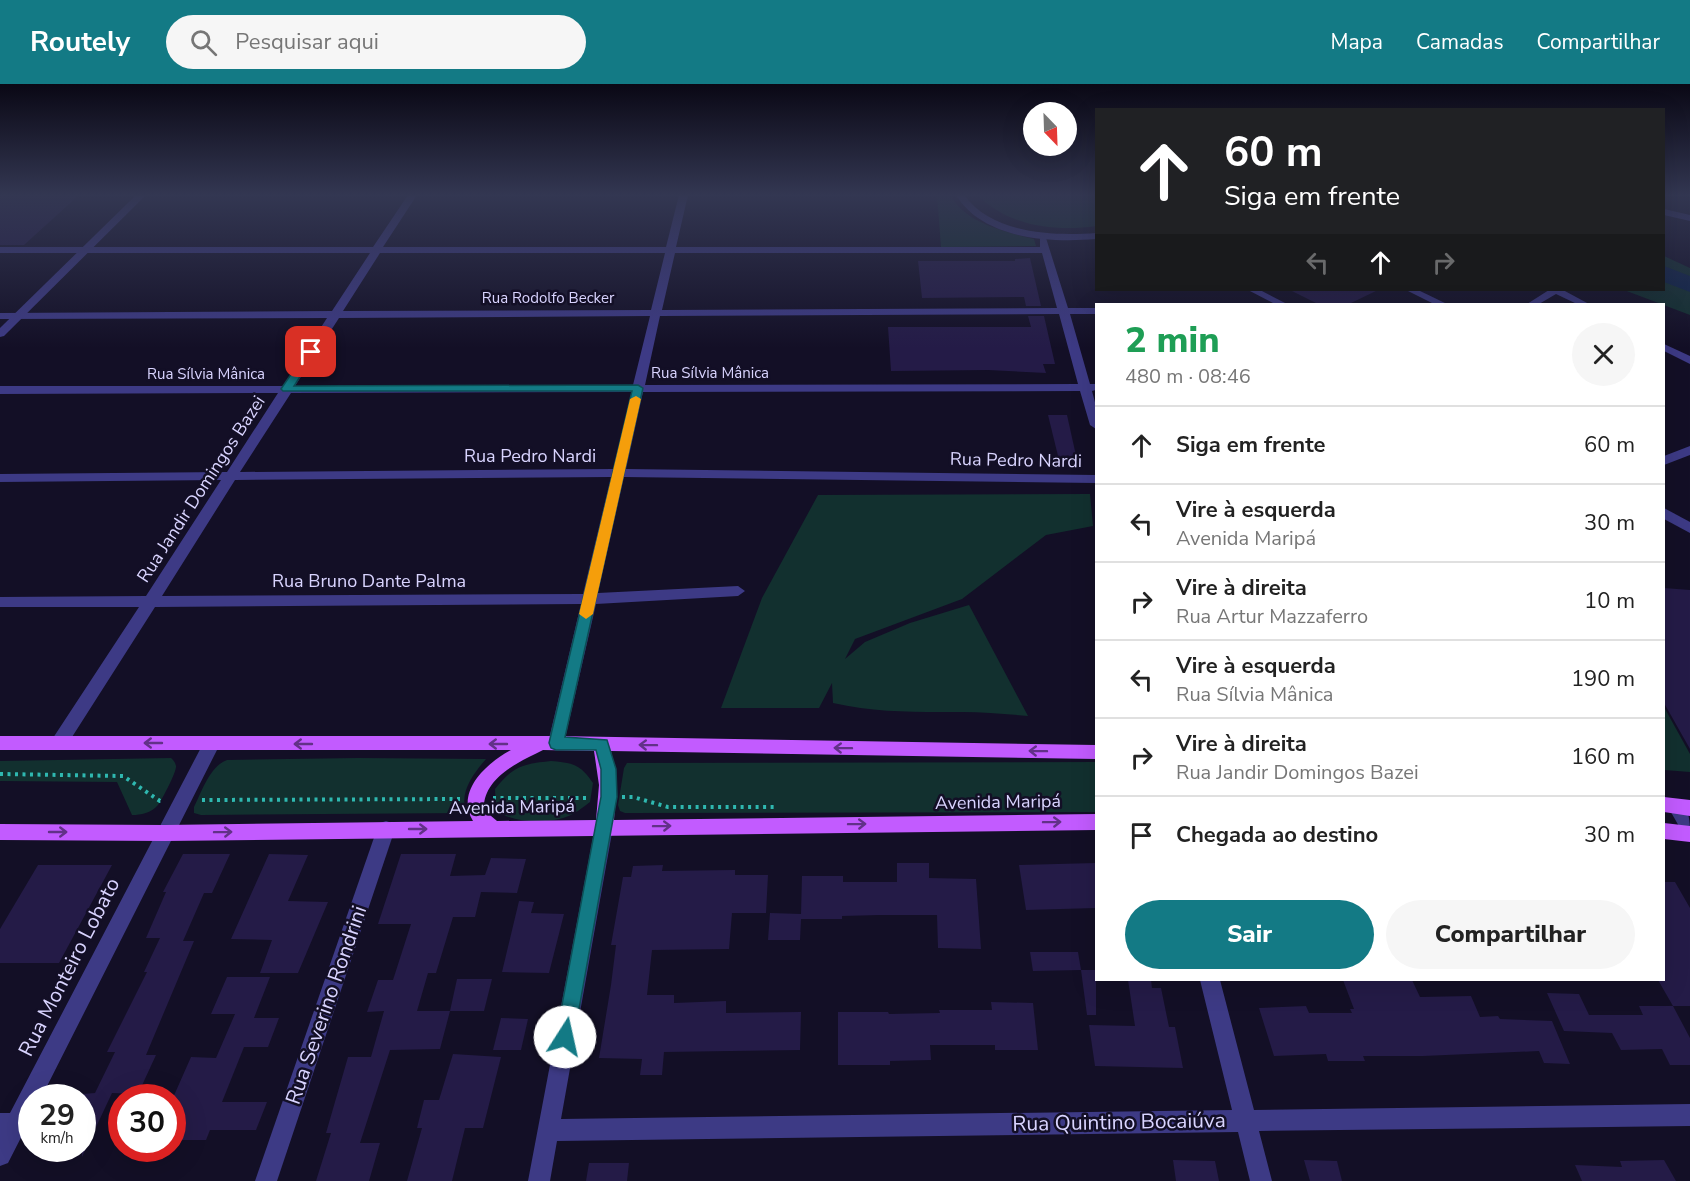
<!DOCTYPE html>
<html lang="pt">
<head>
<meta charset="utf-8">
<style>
  body { margin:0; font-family:"Nunito Sans",sans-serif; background:#f6f6f6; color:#222; height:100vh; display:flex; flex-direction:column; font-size:22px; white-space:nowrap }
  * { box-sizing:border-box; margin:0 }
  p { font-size:20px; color:#767676 }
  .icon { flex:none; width:33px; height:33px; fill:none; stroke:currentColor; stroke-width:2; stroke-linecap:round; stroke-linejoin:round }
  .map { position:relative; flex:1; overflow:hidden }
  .sheet { position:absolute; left:1095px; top:219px; width:570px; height:678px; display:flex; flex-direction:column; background:#fff; border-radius:0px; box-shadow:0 6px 24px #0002 }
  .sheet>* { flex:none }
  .guide { position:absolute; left:1095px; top:24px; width:570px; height:183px; border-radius:0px; box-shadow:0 6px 24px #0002; background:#202124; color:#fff; overflow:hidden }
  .needle { width:39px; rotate:157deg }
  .tools { position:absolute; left:1023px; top:18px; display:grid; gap:12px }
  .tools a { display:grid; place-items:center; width:54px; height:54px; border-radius:50%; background:#fff; box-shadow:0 6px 24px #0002; font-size:30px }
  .speed { position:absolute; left:18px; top:1000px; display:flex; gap:12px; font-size:30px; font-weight:700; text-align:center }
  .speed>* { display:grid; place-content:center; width:78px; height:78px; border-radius:50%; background:#fff; box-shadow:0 6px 24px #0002; line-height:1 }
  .speed small { font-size:15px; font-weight:400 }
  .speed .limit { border:9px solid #d22; background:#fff; color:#111 }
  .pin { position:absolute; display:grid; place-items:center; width:51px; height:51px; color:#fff; margin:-26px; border-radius:12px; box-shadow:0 3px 9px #0006 }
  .me { position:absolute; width:66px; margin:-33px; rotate:10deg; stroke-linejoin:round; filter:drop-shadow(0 0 4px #0008) }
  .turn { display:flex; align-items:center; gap:21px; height:126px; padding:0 30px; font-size:27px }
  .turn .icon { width:78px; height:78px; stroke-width:2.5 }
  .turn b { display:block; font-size:42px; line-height:51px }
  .lanes { display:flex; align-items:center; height:57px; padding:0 30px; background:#0003; justify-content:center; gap:30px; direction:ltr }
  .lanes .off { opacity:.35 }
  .round { display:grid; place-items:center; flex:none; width:63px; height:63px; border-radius:32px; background:#f6f6f6 }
  .summary { display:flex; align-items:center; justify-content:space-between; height:102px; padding:0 30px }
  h1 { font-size:36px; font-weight:800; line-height:45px; color:#1e9e55 }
  .action { display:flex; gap:12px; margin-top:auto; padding:12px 30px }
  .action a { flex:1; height:69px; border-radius:36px; background:#137a85; color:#fff; font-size:24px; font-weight:800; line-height:69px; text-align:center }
  .action a+a { background:#f6f6f6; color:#222 }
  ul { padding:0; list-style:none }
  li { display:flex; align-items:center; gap:18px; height:78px; padding:0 30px; border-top:2px solid #e0e0e0 }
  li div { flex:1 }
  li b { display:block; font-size:22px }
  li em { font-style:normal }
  header { display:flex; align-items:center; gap:36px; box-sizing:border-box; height:84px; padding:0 30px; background:#137a85; color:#fff }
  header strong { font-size:28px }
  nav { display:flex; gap:33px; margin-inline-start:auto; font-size:21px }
  .search { width:420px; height:54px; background:#f6f6f6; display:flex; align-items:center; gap:15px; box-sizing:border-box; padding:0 21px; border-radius:33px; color:#767676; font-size:22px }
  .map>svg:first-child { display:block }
  .green { fill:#12302f }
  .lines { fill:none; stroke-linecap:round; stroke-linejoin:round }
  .river { fill:#0c2248; fill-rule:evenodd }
  .building { fill:#241b47 }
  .path { stroke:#2fb8b0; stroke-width:4; stroke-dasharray:3 4.5; stroke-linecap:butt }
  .minor { fill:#3d3a85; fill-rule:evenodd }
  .tertiary { fill:#3d3a85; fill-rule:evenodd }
  .primary { fill:#c25bff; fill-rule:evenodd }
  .oneway { stroke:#623188 }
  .route { fill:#137a85; stroke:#0c4f56; stroke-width:1.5 }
  .slow { fill:#f59e0b }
  .labels { text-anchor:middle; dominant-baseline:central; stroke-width:5; stroke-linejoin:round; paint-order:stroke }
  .far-street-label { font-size:15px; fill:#d9d4ff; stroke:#130f26 }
  .street-label { font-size:18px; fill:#d9d4ff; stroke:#130f26 }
  .near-street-label { font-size:21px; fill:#d9d4ff; stroke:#130f26 }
</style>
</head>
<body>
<header>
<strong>Routely</strong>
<div class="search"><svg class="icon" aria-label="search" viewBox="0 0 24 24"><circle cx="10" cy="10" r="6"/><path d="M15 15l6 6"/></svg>Pesquisar aqui</div>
<nav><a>Mapa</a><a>Camadas</a><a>Compartilhar</a></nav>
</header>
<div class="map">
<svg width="1690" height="1097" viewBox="0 0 1690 1097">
  <rect width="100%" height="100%" fill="#130f26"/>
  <g class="green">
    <path d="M937 111H951C964 139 1006 148 1034 155L1036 162 941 163Z"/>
    <path d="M978 111H1096V142C1056 148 1007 142 978 111Z"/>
    <polygon points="1664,172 1690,184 1690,231 1624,206 1664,206"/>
    <path d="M1090 410 1093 442 1046 451 962 515 855 555 845 575 865 558 910 539 969 521 1028 632C1006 630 984 628 963 628 917 628 878 629 833 619L832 599 819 624H721L762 514 818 411Z"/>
    <polygon points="1664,623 1690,670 1690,688 1664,686"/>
    <path d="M171 674C174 677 175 678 176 682 177 687 162 716 158 721 151 729 141 731 132 731L117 698 0 697V677Z"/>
    <path d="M358 674 486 675C473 690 458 710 467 729L201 731 194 729V723C202 707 210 682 227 676Z"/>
    <path d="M551 677C573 679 580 680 593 699L590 718C582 724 575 730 566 733 548 740 510 739 496 726L495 705C513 682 523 680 551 677Z"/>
    <polygon points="1096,678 1096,728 625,729 620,727 618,721 624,684 627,679"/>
  </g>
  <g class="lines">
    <polygon class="river" points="1664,182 1690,192 1690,208 1664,198"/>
  </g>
  <g class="building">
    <polygon points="0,111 79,111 24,161 0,161"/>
    <polygon points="1030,174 1041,222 1026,222 1024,213 922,214 918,177 1015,177 1015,175"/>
    <polygon points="1290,206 1378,206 1349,220 1318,220"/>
    <polygon points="1028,232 1044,232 1055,280 1043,280 1046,289 988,286 891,287 888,243 1031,243"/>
    <polygon points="1048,331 1067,331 1077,376 1059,376"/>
    <polygon points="1664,504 1690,506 1690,665 1664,619"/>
    <polygon points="183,770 230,770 212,809 204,809 183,857 194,857 146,971 156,971 138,1010 112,1009 82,1073 82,1010 95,1009 115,968 107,968 147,888 144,888 160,854 146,854 166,808 163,808"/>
    <polygon points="269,770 308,771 288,817 328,818 298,889 260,889 272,856 231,855"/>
    <polygon points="401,770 456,770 450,792 485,791 491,774 526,775 517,809 481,808 475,833 453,833 436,889 428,889 417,927 450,927 440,965 390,966 360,1059 380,1059 369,1097 316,1097 331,1049 326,1049 348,973 371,973 384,927 367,928 378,896 393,896 411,840 378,840"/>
    <polygon points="897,779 929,779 929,794 976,795 981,865 938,864 937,831 879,831 842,832 842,835 801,835 800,856 768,856 770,829 801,830 802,792 843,792 843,798 897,798"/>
    <polygon points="1096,779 1096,824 1026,826 1019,781"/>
    <polygon points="38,781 112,781 59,879 0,879 0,845"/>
    <polygon points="663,781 662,787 735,786 735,791 768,791 766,829 732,829 729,865 652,866 647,911 674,911 674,919 726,917 726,929 801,928 800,966 664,968 662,991 640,991 642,975 599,974 611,901 616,861 611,861 623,793 631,793 633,782"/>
    <polygon points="1664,798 1675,798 1690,824 1690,922 1673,922 1658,896 1664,896"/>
    <polygon points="519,817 534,818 531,829 564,830 549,889 502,888"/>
    <polygon points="1030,868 1078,868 1081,886 1033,887"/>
    <polygon points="1081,886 1096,886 1096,931 1087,931"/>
    <polygon points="227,893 270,893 254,934 279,934 268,963 244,963 222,1018 267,1018 256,1046 210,1046 206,1056 172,1056 172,1016 191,973 216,974 235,930 211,930"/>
    <polygon points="457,895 492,895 484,927 450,927"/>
    <polygon points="1128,896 1151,896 1152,904 1161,904 1169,943 1175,943 1183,984 1095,982 1089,941 1135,942"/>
    <polygon points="1343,896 1412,896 1420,913 1471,912 1480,933 1498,932 1500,935 1552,937 1570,980 1544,979 1539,967 1423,972 1363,972 1365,977 1328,977 1326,970 1274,972 1259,924 1306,922 1309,929 1352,929 1350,925 1354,925"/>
    <polygon points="1547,909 1579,910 1589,931 1643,931 1639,922 1673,922 1690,954 1690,981 1670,981 1662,965 1621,966 1612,949 1564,947"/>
    <polygon points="991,918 1033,919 1038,966 995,966 995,961 930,961 931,976 890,977 890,981 838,981 838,928 888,928 889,930 940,929 939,926 992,926"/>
    <polygon points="501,934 528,935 521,966 493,966"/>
    <polygon points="453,970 501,973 483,1044 465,1044 452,1097 407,1097 422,1044 417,1044 424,1016 439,1016"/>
    <polygon points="1173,1076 1215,1077 1219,1097 1176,1097"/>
    <polygon points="1304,1076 1337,1077 1342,1097 1310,1097"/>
    <polygon points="1664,1076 1676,1097 1582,1097 1575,1081 1622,1083 1620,1077"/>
    <polygon points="589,1079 629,1079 627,1097 586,1097"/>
  </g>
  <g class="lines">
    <g class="path">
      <polyline points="0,690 123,692 160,717 164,717"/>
      <polyline points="622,713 633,713 668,723 775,723"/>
      <polyline points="493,714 590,714"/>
      <polyline points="202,716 461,715"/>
    </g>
    <g class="minor">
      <path d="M408 111H417L383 163H666L679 111H688L676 163H1040V154H1046L1068 224H1096V230H1070L1090 300H1096V306L1092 307 1096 322V345L1090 341 1080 307 643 308 626 385 1096 391V399L624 393 598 509 738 502 745 507 738 512 596 520 564 659 562 664 556 666 550 664 548 659 581 520 155 523 65 664 59 666 53 664 51 659 53 654 139 523H0V513L146 512 221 396 0 398V390L227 388 278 309 0 310V302H283L327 234 0 235V229L332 227 370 169H0V163H373ZM380 169H665L651 226 343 227ZM675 169H1042L1057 224 662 226ZM1059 230 1078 300 645 301 660 232ZM650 232 633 301 295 302 339 234ZM632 308 613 385 240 388 291 309ZM611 393 583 510 162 512 235 396Z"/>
      <polygon points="1664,125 1690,131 1690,137 1664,131"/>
      <polygon points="1406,206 1418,206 1447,220 1434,220"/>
      <polygon points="1549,206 1563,206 1589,220 1577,220 1556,210 1539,220 1527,220"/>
      <polygon points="1664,260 1690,272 1690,280 1664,267"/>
      <polygon points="1690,362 1690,371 1664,381 1664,372"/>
      <polygon points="212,652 218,654 220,659 218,664 41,1014 32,1014 32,1032 8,1079 0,1082 0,1029 10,1029 206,654"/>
      <path d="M1677 715C1690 721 1690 739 1690 753L1684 751 1668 723 1671 718Z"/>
      <polygon points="604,735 610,737 613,743 561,1035 1232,1026 1200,896 1220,896 1254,1026 1690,1020 1690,1042 1259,1047 1272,1097 1250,1097 1238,1048 557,1057 550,1097 528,1097 595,743 598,737"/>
      <polygon points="386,737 392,739 395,745 277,1097 255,1097 377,745 380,739"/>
    </g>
    <g class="tertiary">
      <polygon points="136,111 146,111 4,252 0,253 0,244"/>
      <path d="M956 111H964C993 150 1052 152 1096 149V155C1049 159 983 155 956 111Z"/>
      <polygon points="1248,206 1260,206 1287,220 1275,220"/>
      <polygon points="1664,424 1690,438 1690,449 1664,435"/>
    </g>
    <g class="primary">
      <path d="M0 652H556L1096 661V675L611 667 616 701 614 736 1096 730V746L165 757 0 756V740L165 741 473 737C455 707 487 679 511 666H0ZM543 666 594 667 599 701 596 736 497 737 484 726C482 694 519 678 543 666Z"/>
      <polygon points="1664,713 1690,716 1690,732 1664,728"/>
      <polygon points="1664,739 1690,742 1690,758 1664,755"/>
    </g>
  </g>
  <defs><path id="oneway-shaft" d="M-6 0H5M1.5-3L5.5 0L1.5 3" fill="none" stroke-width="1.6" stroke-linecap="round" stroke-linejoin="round" transform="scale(1.5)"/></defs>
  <g class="oneway">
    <use href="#oneway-shaft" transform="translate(153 659) rotate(-180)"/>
    <use href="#oneway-shaft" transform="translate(303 660) rotate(-180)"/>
    <use href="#oneway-shaft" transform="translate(498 660) rotate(180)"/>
    <use href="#oneway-shaft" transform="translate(648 661) rotate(-179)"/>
    <use href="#oneway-shaft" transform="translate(843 664) rotate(-179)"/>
    <use href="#oneway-shaft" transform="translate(1038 667) rotate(-179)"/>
    <use href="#oneway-shaft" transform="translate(1052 738) rotate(-1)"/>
    <use href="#oneway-shaft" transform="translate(857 740) rotate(-1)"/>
    <use href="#oneway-shaft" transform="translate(662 742) rotate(-1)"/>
    <use href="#oneway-shaft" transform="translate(418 745)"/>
    <use href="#oneway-shaft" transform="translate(58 748)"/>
    <use href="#oneway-shaft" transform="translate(223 748) rotate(-1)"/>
  </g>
  <linearGradient id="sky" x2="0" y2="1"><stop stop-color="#0a0815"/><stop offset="0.42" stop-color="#333752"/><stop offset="1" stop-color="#333752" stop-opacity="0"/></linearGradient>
  <rect width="1690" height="264" fill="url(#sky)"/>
  <polygon class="route" points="311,265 316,268 294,302 638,301 643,304 565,653 607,656 616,685 617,713 574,953 572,959 565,962 559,959 556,953 601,713 601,685 596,666 556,666 551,664 549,659 632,307 283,307 281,305 306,268"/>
  <polygon class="slow" points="636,312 641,315 593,530 586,535 579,530 630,315"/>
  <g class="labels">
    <g class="far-street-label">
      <text x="548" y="214">Rua Rodolfo Becker</text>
      <text x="710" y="289">Rua Sílvia Mânica</text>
      <text x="206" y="290">Rua Sílvia Mânica</text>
    </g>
    <g class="street-label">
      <text x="530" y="372">Rua Pedro Nardi</text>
      <text transform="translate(1016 376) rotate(1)">Rua Pedro Nardi</text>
      <text transform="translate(201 405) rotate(-57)">Rua Jandir Domingos Bazei</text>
      <text x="369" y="497">Rua Bruno Dante Palma</text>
      <text transform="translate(998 718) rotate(-1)">Avenida Maripá</text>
      <text transform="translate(512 723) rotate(-1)">Avenida Maripá</text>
    </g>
    <g class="near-street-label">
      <text transform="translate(69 883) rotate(-63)">Rua Monteiro Lobato</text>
      <text transform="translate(326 921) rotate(-71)">Rua Severino Rondrini</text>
      <text transform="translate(1119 1038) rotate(-1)">Rua Quintino Bocaiúva</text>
    </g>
  </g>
</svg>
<div class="tools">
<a><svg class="needle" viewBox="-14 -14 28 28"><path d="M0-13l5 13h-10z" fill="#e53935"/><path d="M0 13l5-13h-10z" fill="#767676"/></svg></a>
</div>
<div class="speed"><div>29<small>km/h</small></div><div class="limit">30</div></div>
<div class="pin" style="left:311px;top:268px;background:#d93025"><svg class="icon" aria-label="arrive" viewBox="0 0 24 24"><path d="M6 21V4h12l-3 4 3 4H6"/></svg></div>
<svg class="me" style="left:565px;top:953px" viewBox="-20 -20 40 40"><circle r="19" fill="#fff"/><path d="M0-13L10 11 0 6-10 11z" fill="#137a85"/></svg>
<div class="guide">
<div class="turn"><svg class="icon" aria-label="ahead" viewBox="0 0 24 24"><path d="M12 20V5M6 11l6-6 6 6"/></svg><div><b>60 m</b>Siga em frente</div></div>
<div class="lanes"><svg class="icon off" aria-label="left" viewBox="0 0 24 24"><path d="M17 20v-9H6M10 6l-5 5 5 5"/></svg><svg class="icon" aria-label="ahead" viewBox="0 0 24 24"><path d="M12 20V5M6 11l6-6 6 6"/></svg><svg class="icon off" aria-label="right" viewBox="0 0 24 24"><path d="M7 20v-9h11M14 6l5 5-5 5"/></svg></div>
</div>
<section class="sheet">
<div class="summary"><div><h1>2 min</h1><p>480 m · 08:46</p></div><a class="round"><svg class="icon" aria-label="close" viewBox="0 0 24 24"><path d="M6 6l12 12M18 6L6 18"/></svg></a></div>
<ul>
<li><svg class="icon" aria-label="ahead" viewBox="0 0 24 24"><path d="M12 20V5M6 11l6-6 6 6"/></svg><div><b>Siga em frente</b></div><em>60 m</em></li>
<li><svg class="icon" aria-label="left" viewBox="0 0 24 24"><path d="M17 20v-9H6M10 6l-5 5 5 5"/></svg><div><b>Vire à esquerda</b><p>Avenida Maripá</p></div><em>30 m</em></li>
<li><svg class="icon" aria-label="right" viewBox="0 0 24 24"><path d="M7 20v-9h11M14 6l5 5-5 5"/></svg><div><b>Vire à direita</b><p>Rua Artur Mazzaferro</p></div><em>10 m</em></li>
<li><svg class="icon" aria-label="left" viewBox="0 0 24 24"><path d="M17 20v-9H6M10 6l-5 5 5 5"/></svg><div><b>Vire à esquerda</b><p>Rua Sílvia Mânica</p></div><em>190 m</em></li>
<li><svg class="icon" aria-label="right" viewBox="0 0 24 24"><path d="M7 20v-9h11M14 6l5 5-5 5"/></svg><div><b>Vire à direita</b><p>Rua Jandir Domingos Bazei</p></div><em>160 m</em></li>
<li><svg class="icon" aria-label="arrive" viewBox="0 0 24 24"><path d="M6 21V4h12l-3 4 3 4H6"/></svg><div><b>Chegada ao destino</b></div><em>30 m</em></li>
</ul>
<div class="action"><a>Sair</a><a>Compartilhar</a></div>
</section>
</div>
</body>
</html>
